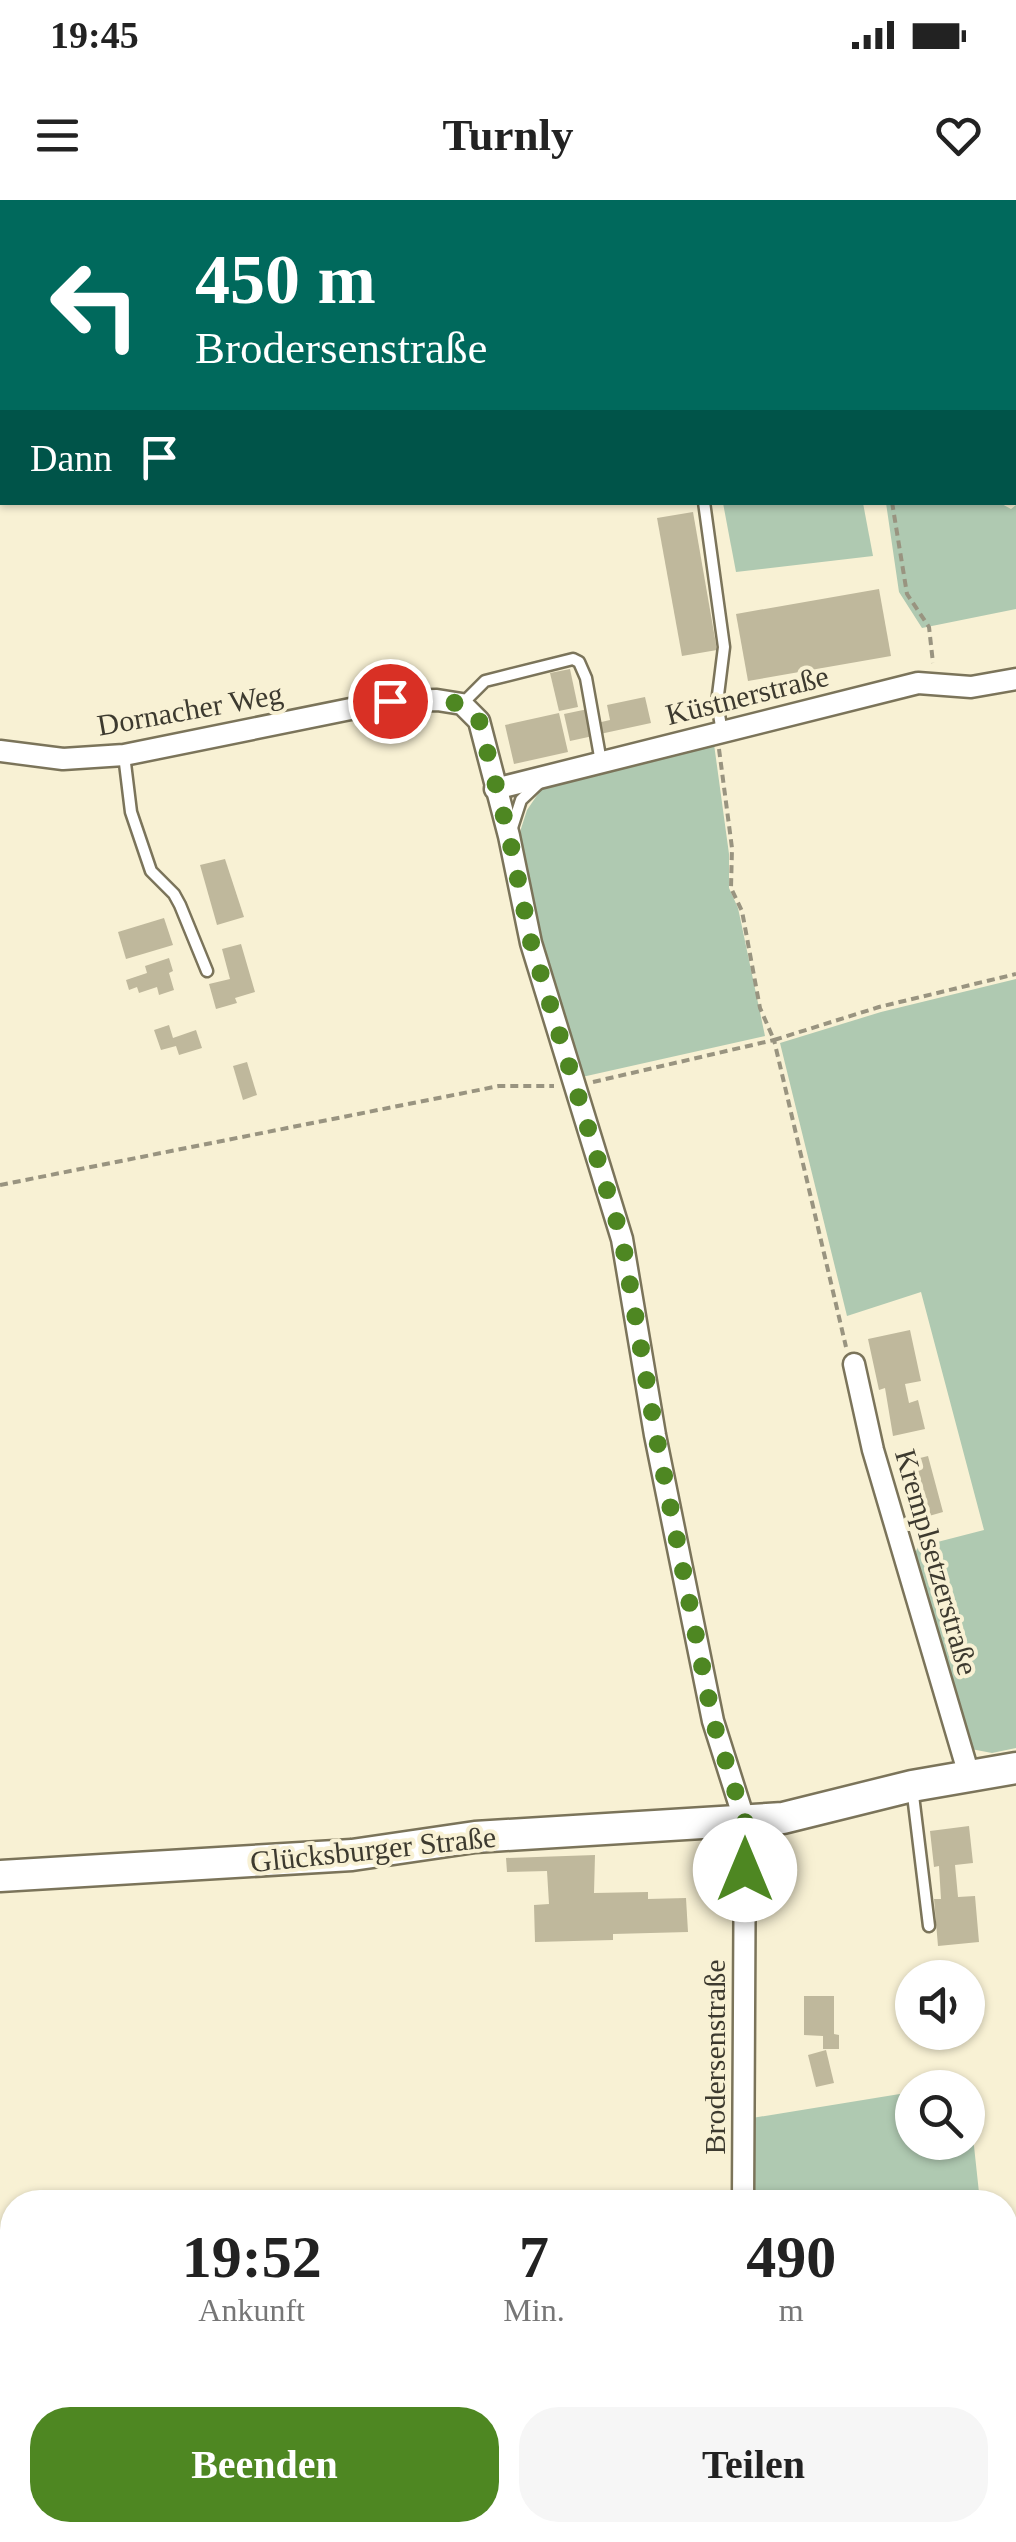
<!DOCTYPE html>
<html lang="de">
<head>
<meta charset="utf-8">
<style>
  body { margin:0; font-family:"Times New Roman",serif; background:#f6f6f6; color:#222; height:100vh; display:flex; flex-direction:column; font-size:38px; white-space:nowrap }
  * { box-sizing:border-box; margin:0 }
  p { font-size:32px; color:#767676 }
  .icon { flex:none; width:55px; height:55px; fill:none; stroke:currentColor; stroke-width:2; stroke-linecap:round; stroke-linejoin:round }
  .map { position:relative; flex:1; overflow:hidden }
  .drawer { position:absolute; left:0px; top:1990px; width:1018px; height:352px; display:flex; flex-direction:column; background:#fff; border-radius:40px 40px 0 0; box-shadow:0 2px 8px #0004 }
  .drawer>* { flex:none }
  .guide { position:absolute; left:0px; top:0px; width:1018px; height:305px; box-shadow:0 2px 8px #0004; background:#00695c; color:#fff; overflow:hidden }
  .buttons { position:absolute; left:895px; top:1760px; display:grid; gap:20px }
  .buttons a { display:grid; place-items:center; width:90px; height:90px; border-radius:50%; background:#fff; box-shadow:0 2px 8px #0004; font-size:50px }
  .pin { position:absolute; display:grid; place-items:center; width:85px; height:85px; color:#fff; margin:-42px; border:5px solid #fff; border-radius:50%; box-shadow:0 2px 10px #0007 }
  .me { position:absolute; width:110px; margin:-55px; rotate:0deg; stroke-linejoin:round; filter:drop-shadow(0 0 8px #0008) }
  .turn { display:flex; align-items:center; gap:35px; height:210px; padding:0 30px; font-size:45px }
  .turn .icon { width:130px; height:130px; stroke-width:2.5 }
  .turn b { display:block; font-size:70px; line-height:85px }
  .then { display:flex; align-items:center; height:95px; padding:0 30px; background:#0003; gap:20px; font-size:38px }
  .eta { display:flex; justify-content:space-evenly; align-items:center; height:170px; text-align:center }
  .eta b { font-size:60px; font-weight:700; line-height:70px }
  .button { display:flex; gap:20px; margin-top:auto; padding:20px 30px }
  .button a { flex:1; height:115px; border-radius:40px; background:#4e8722; color:#fff; font-size:40px; font-weight:700; line-height:115px; text-align:center }
  .button a+a { background:#f6f6f6; color:#222 }
  .status { display:flex; justify-content:space-between; align-items:center; height:70px; padding:0 50px; background:#fff; direction:ltr }
  .status svg { height:28px; fill:currentColor }
  header { display:flex; justify-content:space-between; align-items:center; height:130px; padding:0 30px; background:#fff; font-size:45px; font-weight:700 }
  .map>svg:first-child { display:block }
  .green { fill:#afc9b1 }
  .forest { fill:#a2c3a4 }
  .lines { fill:none; stroke-linecap:round; stroke-linejoin:round }
  .stream { stroke:#acd8ee; stroke-width:5 }
  .building { fill:#bfb89c }
  .lane-casing { stroke:#7b745a; stroke-width:15 }
  .street-casing { stroke:#7b745a; stroke-width:25 }
  .secondary-casing { stroke:#7b745a; stroke-width:35 }
  .path { stroke:#999480; stroke-width:4; stroke-dasharray:8 5; stroke-linecap:butt }
  .lane { stroke:#fff; stroke-width:10 }
  .street { stroke:#fff; stroke-width:20 }
  .secondary { stroke:#fff; stroke-width:30 }
  .route { stroke:#4e8722; stroke-width:18; stroke-dasharray:0 32.4 }
  .labels { text-anchor:middle; dominant-baseline:central; stroke-width:8; stroke-linejoin:round; paint-order:stroke }
  .street-label { font-size:30px; fill:#3d3a2f; stroke:#f8f1d4 }
</style>
</head>
<body>
<div class="status"><b>19:45</b><svg viewBox="0 0 49 12"><path d="M0 12V9h3v3zM5 12V6h3v6zM10 12V3h3v9zM15 12V0h3v12zM26 1h20v11H26zM47 4h2v5h-2z"/></svg></div>
<header><svg class="icon" aria-label="menu" viewBox="0 0 24 24"><path d="M4 6h16M4 12h16M4 18h16"/></svg>Turnly<svg class="icon" aria-label="heart" viewBox="0 0 24 24"><path d="M12 20l-8-8c-3-5 5-10 8-4 3-6 11-1 8 4z"/></svg></header>
<div class="map">
<svg width="1016" height="2342" viewBox="0 0 1016 2342">
  <rect width="100%" height="100%" fill="#f8f1d4"/>
  <g class="green">
    <polygon points="0,0 457,0 457,2 2,2 0,186"/>
    <polygon points="459,0 770,0 460,2"/>
    <polygon points="723,303 863,303 873,356 736,372"/>
    <polygon points="1000,303 1011,309 1016,305 1016,409 922,428 899,392 886,303"/>
    <polygon points="714,544 729,654 729,688 738,708 765,836 582,877 541,751 518,638 527,610 542,588"/>
    <polygon points="1016,779 1016,1548 992,1553 971,1549 914,1355 918,1347 984,1330 921,1092 847,1116 780,843 881,812"/>
    <polygon points="968,1890 980,2002 750,2002 752,1918 912,1892 912,1942 968,1942"/>
    <polygon points="1005,2064 1016,2064 1016,2342 765,2342 766,2330 1005,2330"/>
  </g>
  <polygon class="forest" points="779,0 1016,0 1016,26 1015,2"/>
  <g class="lines">
    <g class="stream">
      <polyline points="885,0 886,2"/>
      <polyline points="626,2 652,0"/>
      <polyline points="1015,10 1016,10"/>
      <polyline points="0,207 2,206"/>
    </g>
  </g>
  <g class="building">
    <polygon points="693,312 717,450 682,456 657,318"/>
    <polygon points="879,389 891,456 748,481 736,414"/>
    <polygon points="570,469 578,507 559,511 550,473"/>
    <polygon points="645,497 651,523 600,534 597,523 610,520 607,505"/>
    <polygon points="588,509 593,536 570,541 564,514"/>
    <polygon points="559,513 568,552 514,564 505,525"/>
    <polygon points="225,659 244,717 217,725 200,665"/>
    <polygon points="164,718 173,745 126,759 118,732"/>
    <polygon points="241,744 255,792 235,798 237,803 216,809 209,784 230,779 222,749"/>
    <polygon points="169,758 173,771 169,773 174,790 159,795 157,787 139,793 137,787 129,790 126,780 147,773 145,766"/>
    <polygon points="169,825 173,838 196,830 202,848 179,855 176,846 161,850 154,830"/>
    <polygon points="247,862 257,895 243,900 233,866"/>
    <polygon points="910,1130 921,1181 905,1184 909,1203 918,1200 925,1229 893,1236 885,1188 879,1190 868,1139"/>
    <polygon points="928,1256 943,1312 922,1318 910,1276 916,1274 912,1260"/>
    <polygon points="969,1626 973,1663 955,1665 958,1697 975,1696 979,1742 938,1746 934,1699 941,1699 939,1666 934,1667 930,1631"/>
    <polygon points="595,1655 594,1693 648,1692 648,1699 686,1698 688,1732 613,1734 613,1740 535,1742 534,1705 549,1704 547,1671 507,1672 506,1658"/>
    <polygon points="804,1796 834,1796 834,1834 839,1835 839,1849 823,1849 823,1836 804,1835"/>
    <polygon points="826,1850 834,1883 816,1887 808,1855"/>
    <rect x="789" y="2330" width="13" height="7"/>
  </g>
  <g class="lines">
    <g class="lane-casing">
      <g id="lane">
        <polyline points="704,302 724,447 717,503 722,532"/>
        <polyline points="462,504 485,481 573,459 579,462 586,478 601,562"/>
        <polyline points="124,555 131,612 151,671 174,694 180,705 207,771"/>
        <polyline points="511,631 521,600 540,582"/>
        <polyline points="912,1587 929,1726"/>
      </g>
    </g>
    <g class="street-casing">
      <g id="street">
        <polyline points="0,551 63,559 124,555 390,501 437,500 462,504 479,521 509,636 531,743 622,1039 655,1235 713,1521 745,1622 743,2002"/>
        <polyline points="495,589 918,483 971,487 1016,479"/>
        <polyline points="854,1164 873,1250 969,1575"/>
        <polyline points="1005,2057 1016,2057"/>
        <polyline points="523,2342 537,2330"/>
        <polyline points="739,2342 740,2330"/>
      </g>
    </g>
    <g class="secondary-casing">
      <polyline id="secondary" points="0,1676 352,1655 475,1637 783,1618 912,1586 1016,1568"/>
    </g>
    <g class="path">
      <polyline points="870,0 874,2"/>
      <polyline points="407,2 408,0"/>
      <polyline points="774,2 789,0"/>
      <polyline points="1015,91 1016,91"/>
      <polyline points="0,179 2,178"/>
      <polyline points="0,235 2,234"/>
      <polyline points="1015,269 1016,269"/>
      <polyline points="892,302 907,394 929,427 933,463"/>
      <polyline points="719,549 732,648 731,688 742,711 760,808 774,840 879,807 1016,774"/>
      <polyline points="593,882 774,840 846,1147"/>
      <polyline points="0,985 499,886 554,886"/>
    </g>
    <use href="#lane" class="lane"/>
    <use href="#street" class="street"/>
    <use href="#secondary" class="secondary"/>
  </g>
  <g class="lines">
    <polyline class="route" points="390,501 437,500 462,504 479,520 509,636 531,742 622,1039 656,1235 713,1521 745,1622 745,1670"/>
  </g>
  <g class="labels">
    <g class="street-label">
      <text transform="translate(747 495) rotate(-14)">Küstnerstraße</text>
      <text transform="translate(190 509) rotate(-10)">Dornacher Weg</text>
      <text transform="translate(937 1362) rotate(74)">Kremplsetzerstraße</text>
      <text transform="translate(373 1649) rotate(-6)">Glücksburger Straße</text>
      <text transform="translate(714 1857) rotate(-90)">Brodersenstraße</text>
    </g>
  </g>
</svg>
<div class="buttons">
<a><svg class="icon" aria-label="sound" viewBox="0 0 24 24"><path d="M4 9h4l5-4v14l-5-4H4zM17 9q2 3 0 6"/></svg></a>
<a><svg class="icon" aria-label="search" viewBox="0 0 24 24"><circle cx="10" cy="10" r="6"/><path d="M15 15l6 6"/></svg></a>
</div>
<div class="pin" style="left:390px;top:501px;background:#d93025"><svg class="icon" aria-label="arrive" viewBox="0 0 24 24"><path d="M6 21V4h12l-3 4 3 4H6"/></svg></div>
<svg class="me" style="left:745px;top:1670px" viewBox="-20 -20 40 40"><circle r="19" fill="#fff"/><path d="M0-13L10 11 0 6-10 11z" fill="#4e8722"/></svg>
<div class="guide">
<div class="turn"><svg class="icon" aria-label="left" viewBox="0 0 24 24"><path d="M17 20v-9H6M10 6l-5 5 5 5"/></svg><div><b>450 m</b>Brodersenstraße</div></div>
<div class="then">Dann<svg class="icon" aria-label="arrive" viewBox="0 0 24 24"><path d="M6 21V4h12l-3 4 3 4H6"/></svg></div>
</div>
<section class="drawer">
<div class="eta">
<div><b>19:52</b><p>Ankunft</p></div>
<div><b>7</b><p>Min.</p></div>
<div><b>490</b><p>m</p></div>
</div>
<div class="button"><a>Beenden</a><a>Teilen</a></div>
</section>
</div>
</body>
</html>
